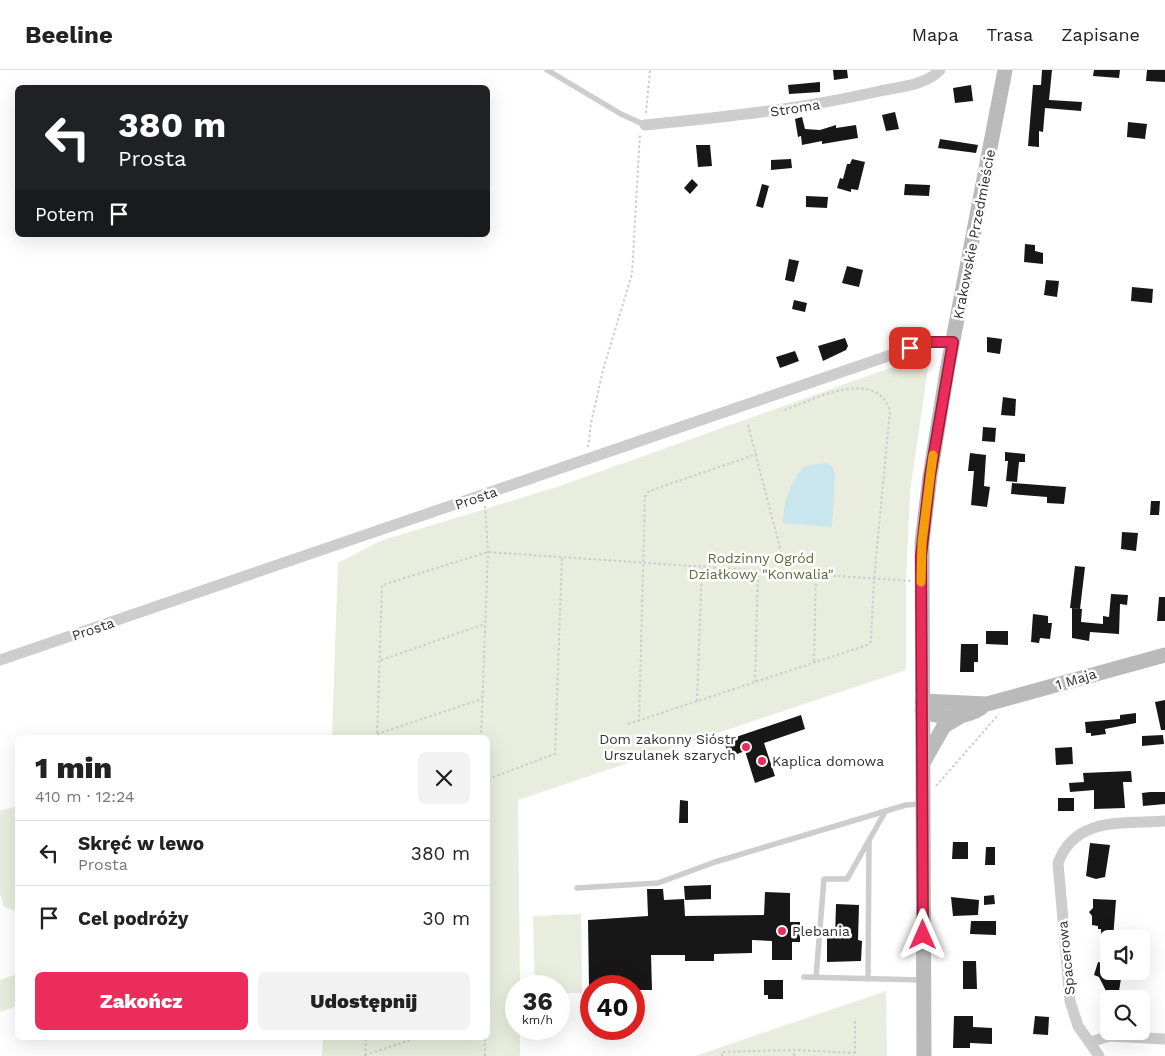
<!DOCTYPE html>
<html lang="pl">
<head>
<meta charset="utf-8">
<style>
  body { margin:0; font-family:"Work Sans",sans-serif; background:#f2f2f2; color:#222; height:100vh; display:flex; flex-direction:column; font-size:19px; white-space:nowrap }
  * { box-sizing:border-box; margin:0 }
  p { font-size:16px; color:#767676 }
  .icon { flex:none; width:28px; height:28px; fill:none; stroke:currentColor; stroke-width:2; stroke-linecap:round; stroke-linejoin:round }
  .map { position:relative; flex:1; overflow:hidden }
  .drawer { position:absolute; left:15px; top:665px; width:475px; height:305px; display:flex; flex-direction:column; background:#fff; border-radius:8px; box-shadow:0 5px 20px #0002 }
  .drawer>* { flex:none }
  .top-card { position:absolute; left:15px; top:15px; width:475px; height:152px; border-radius:8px; box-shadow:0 5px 20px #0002; background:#202124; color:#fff; overflow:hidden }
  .fabs { position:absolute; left:1100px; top:860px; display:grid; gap:10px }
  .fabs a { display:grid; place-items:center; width:50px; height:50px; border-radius:8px; background:#fff; box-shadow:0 5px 20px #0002; font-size:25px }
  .speed { position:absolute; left:505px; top:905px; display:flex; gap:10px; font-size:25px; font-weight:700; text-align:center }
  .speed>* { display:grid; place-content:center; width:65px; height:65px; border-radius:50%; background:#fff; box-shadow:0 5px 20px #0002; line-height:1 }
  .speed small { font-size:12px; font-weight:400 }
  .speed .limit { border:8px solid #d22; background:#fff; color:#111 }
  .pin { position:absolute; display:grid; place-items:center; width:42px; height:42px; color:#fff; margin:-21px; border-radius:10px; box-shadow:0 2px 8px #0006 }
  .me { position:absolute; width:55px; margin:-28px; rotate:0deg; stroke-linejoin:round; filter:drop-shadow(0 0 4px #0008) }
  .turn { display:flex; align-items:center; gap:18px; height:105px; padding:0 20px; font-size:22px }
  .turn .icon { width:65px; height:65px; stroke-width:2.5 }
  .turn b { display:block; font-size:35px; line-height:42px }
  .then { display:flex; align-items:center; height:48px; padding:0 20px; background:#0003; gap:10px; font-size:19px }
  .round { display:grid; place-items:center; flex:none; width:52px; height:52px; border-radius:8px; background:#f2f2f2 }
  .overview { display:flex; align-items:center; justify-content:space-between; height:85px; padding:0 20px }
  h1 { font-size:30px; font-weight:800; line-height:38px }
  .cta { display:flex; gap:10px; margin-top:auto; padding:10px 20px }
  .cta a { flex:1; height:58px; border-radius:8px; background:#ec2c5a; color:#fff; font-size:20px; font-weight:800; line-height:58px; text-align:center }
  .cta a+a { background:#f2f2f2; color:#222 }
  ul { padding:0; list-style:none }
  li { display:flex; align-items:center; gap:15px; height:65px; padding:0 20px; border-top:1px solid #e0e0e0 }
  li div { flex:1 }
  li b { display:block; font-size:19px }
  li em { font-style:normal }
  header { display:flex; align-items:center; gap:30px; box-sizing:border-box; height:70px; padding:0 25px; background:#fff; border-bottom:1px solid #e0e0e0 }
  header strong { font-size:24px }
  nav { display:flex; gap:28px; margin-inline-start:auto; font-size:18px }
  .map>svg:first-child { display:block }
  .green { fill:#e8eddd }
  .water { fill:#c9e5ee }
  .building { fill:#171717 }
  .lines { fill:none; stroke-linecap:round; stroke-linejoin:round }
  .path { stroke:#cdcdcd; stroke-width:2; stroke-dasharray:2.5 2.5; stroke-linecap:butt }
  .lane { stroke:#cdcdcd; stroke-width:5.5 }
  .street { stroke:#cdcdcd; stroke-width:11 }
  .secondary { stroke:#bababa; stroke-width:15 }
  .route-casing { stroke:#991d3a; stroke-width:12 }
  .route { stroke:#ec2c5a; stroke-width:9 }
  .slow { stroke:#f59e0b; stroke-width:9 }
  .poi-dot { fill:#ec2c5a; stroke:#fff; stroke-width:2 }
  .labels { text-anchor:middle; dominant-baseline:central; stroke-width:5; stroke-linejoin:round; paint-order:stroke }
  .street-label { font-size:14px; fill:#303030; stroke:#fff }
  .park-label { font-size:14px; fill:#5b6e3b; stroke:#fff }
  .poi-label { font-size:14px; fill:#303030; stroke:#fff; text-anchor:start }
</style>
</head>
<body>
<header>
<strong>Beeline</strong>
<nav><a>Mapa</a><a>Trasa</a><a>Zapisane</a></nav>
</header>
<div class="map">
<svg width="1165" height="986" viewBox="0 0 1165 986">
  <rect width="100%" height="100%" fill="#fff"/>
  <g class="green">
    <polygon points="915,289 928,298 910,422 906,511 906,600 518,730 520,916 516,916 516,959 520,959 520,986 322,986 323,968 488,968 488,668 332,667 338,493 380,471 557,417"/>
    <polygon points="17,736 18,736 17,841 4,837 0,824 0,741"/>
    <polygon points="581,844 582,923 559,923 559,916 535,916 533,846"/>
    <polygon points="17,904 17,936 0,942 0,910"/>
    <polygon points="886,921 887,986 695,986"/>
  </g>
  <path class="water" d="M826 393 832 396 835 404 832 457 783 453C784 427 789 417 804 396Z"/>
  <g class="building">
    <polygon points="833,0 847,0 848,8 834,10"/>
    <polygon points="1042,0 1052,0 1049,30 1082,32 1081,41 1045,38 1043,62 1039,61 1039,77 1028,76 1033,15 1041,15"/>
    <polygon points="1094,0 1120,0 1119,8 1093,6"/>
    <polygon points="1147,0 1165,0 1165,12 1146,11"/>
    <polygon points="820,12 820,22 789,24 788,15"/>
    <polygon points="971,15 973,31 955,33 953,18"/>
    <polygon points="895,42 899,59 886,61 882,45"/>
    <polygon points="802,47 805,59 820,60 836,55 836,58 856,55 858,68 822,74 822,71 802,75 801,66 798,67 795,49"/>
    <polygon points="1128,52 1147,54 1145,69 1127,67"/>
    <polygon points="940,69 978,75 976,83 938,78"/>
    <polygon points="696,75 710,75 712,96 698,97"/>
    <polygon points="791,89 792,98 771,100 771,90"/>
    <polygon points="852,89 865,92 858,120 851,119 851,122 837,118 840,108 843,109 847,94 850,94"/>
    <polygon points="692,109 698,115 690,124 684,118"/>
    <polygon points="762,114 769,116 763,138 756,136"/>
    <polygon points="905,114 930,115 929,126 904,125"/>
    <polygon points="806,126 828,127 827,138 806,137"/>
    <polygon points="1025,174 1035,175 1035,181 1043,183 1043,194 1024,192"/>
    <polygon points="789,189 799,191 794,212 785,210"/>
    <polygon points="847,196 863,200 859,217 842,213"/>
    <polygon points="1046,210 1059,211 1057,227 1044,225"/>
    <polygon points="1132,217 1153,219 1152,233 1131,231"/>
    <polygon points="794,230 807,233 805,242 792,239"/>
    <polygon points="987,267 1002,269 1000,284 987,282"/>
    <polygon points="845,268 848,276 846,280 823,291 818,276"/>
    <polygon points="795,281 799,291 780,298 776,287"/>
    <polygon points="1003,327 1016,329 1015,346 1001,345"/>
    <polygon points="983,357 996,358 995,372 982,371"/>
    <polygon points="1005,382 1025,384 1025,392 1019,392 1017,412 1006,411 1008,391 1005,391"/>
    <polygon points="970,383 986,385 984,416 990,417 987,437 971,435 974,401 968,401"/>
    <polygon points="1012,413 1066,417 1064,434 1047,433 1047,427 1011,424"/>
    <polygon points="1151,431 1160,431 1159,445 1150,445"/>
    <polygon points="1122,462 1138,463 1136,481 1121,479"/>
    <polygon points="1075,496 1085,497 1080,539 1070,538"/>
    <polygon points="1111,524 1128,525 1127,535 1120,534 1119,564 1090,562 1089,571 1072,568 1072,538 1082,539 1081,552 1103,554 1103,546 1109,547"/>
    <polygon points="1159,527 1165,527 1165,551 1157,551"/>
    <polygon points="1033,544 1048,546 1048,553 1052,553 1050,569 1040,568 1039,573 1031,572"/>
    <polygon points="986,561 1008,561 1008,575 986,574"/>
    <polygon points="961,574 978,574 978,592 974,592 974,602 960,602"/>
    <polygon points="1165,630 1165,660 1161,660 1155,632"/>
    <polygon points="1136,643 1136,653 1105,659 1106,664 1091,666 1091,663 1086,663 1085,652 1120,649 1120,645"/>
    <polygon points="801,645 805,659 764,673 775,706 755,713 745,681 729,687 724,671"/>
    <polygon points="1163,665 1164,674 1142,676 1142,666"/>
    <polygon points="1072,677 1073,694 1056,695 1055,678"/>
    <polygon points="1131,701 1132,712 1123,712 1125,738 1094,739 1094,720 1070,722 1069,713 1084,712 1083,703"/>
    <polygon points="1150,722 1165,722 1165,734 1143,736 1142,723"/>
    <rect x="1058" y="728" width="16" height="13"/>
    <polygon points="680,730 688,731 688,753 679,753"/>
    <polygon points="953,772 968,772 968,789 952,789"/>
    <polygon points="1090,773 1110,775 1105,807 1096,809 1086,806"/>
    <polygon points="986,777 995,777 995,795 985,795"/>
    <polygon points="711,815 711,829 685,830 684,816"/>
    <polygon points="647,819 663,819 664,830 684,829 685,846 764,845 765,822 790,823 790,852 800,852 800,872 792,872 792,890 772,890 772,871 752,870 752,883 714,884 714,891 685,891 685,885 651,885 652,920 634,920 634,916 589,916 588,850 648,846"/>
    <polygon points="994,825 995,834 984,835 984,826"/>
    <polygon points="951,827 979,830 978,845 953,846"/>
    <polygon points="1093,829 1116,830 1113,869 1101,869 1101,859 1098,859 1098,856 1092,855 1092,846 1089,842 1093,838"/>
    <polygon points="836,834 859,835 858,870 862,871 861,891 827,892 827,868 835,868"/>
    <polygon points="971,851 996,851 996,865 970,864"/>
    <polygon points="963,891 976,891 977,919 963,919"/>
    <polygon points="1098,892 1109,895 1109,901 1122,902 1119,921 1121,921 1121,929 1110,929 1099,907 1094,905"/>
    <polygon points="764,910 783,910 783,929 768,929 768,925 764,925"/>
    <polygon points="954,946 973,946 973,957 992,958 992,974 970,973 970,978 953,978"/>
    <polygon points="1035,946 1049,947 1048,965 1033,964"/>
  </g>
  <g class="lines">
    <g class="path">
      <polyline points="646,43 650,0"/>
      <polyline points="748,355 786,501"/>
      <polyline points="588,377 591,353 603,300 632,204 640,63"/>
      <polyline points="381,590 485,554"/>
      <polyline points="814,591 816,504"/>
      <polyline points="755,612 758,501"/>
      <polyline points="697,631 702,496"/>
      <polyline points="639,652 645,426 649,421 757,384"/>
      <path d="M628 654 867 575 871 571 874 509 890 340C874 296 811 331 782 341"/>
      <polyline points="377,664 482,629"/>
      <polyline points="377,668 382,515 488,482 911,511"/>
      <polyline points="481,668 488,482 485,436"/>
      <polyline points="488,709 555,684 562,487"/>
      <polyline points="936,716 999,644"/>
      <polyline points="855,951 855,986"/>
      <polyline points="365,985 416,968"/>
      <polyline points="365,986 366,968"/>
      <polyline points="485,986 485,968"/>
      <polyline points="722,986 722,982 794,980 854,983"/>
      <polyline points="794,986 794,980"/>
    </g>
    <g class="lane">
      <polyline points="547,0 621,44 645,55"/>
      <polyline points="577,818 658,813 715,792 906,735 921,734"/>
      <polyline points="804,907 922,910"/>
      <polyline points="816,907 824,809 847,809 885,742"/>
      <polyline points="868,909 869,771"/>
    </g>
    <g class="street">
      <path d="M645 55C724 47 802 39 880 21 899 17 926 15 940 0"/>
      <polyline points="0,590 929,272 953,272"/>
      <polyline points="1090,972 1110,966 1165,969"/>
      <path d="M1099 986 1078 956 1070 931 1058 793C1075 746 1124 754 1165 751"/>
    </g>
    <g class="secondary">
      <polyline points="922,631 987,634 1165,585"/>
      <path d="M922 640C940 650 964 649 981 638"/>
      <polyline points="924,691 944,656 959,647"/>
      <polyline points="924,986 922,472 930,406 947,301 1005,0"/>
    </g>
  </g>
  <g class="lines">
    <g class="route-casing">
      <polyline id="route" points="910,278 929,272 953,272 930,406 921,486 923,865"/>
    </g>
    <use href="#route" class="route"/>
    <polyline class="slow" points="921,512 922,472 933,385"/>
  </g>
  <g class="poi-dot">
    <circle cx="746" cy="677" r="5"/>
    <circle cx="762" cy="691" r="5"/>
    <circle cx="782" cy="861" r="5"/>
  </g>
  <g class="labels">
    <g class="street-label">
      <text transform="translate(795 38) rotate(-9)">Stroma</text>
      <text transform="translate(974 164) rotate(-79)">Krakowskie Przedmieście</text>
      <text transform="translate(476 428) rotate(-19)">Prosta</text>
      <text transform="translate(93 559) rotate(-19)">Prosta</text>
      <text transform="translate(1076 609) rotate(-17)">1 Maja</text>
      <text transform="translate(1066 888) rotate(-96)">Spacerowa</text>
    </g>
    <g class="park-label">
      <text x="761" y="488">Rodzinny Ogród<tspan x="761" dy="16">Działkowy "Konwalia"</tspan></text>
    </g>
    <g class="poi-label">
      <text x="736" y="669" text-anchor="end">Dom zakonny Sióstr<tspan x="736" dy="16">Urszulanek szarych</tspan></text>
      <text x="772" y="691">Kaplica domowa</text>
      <text x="792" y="861">Plebania</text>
    </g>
  </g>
</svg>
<div class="fabs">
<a><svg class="icon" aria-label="sound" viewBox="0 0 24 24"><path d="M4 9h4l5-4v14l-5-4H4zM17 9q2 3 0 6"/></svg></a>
<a><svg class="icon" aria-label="search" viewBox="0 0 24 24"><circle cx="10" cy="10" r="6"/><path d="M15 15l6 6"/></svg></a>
</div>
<div class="speed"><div>36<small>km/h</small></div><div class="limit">40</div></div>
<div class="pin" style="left:910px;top:278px;background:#d93025"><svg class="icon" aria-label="arrive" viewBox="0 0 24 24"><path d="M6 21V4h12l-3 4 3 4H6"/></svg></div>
<svg class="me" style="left:923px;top:865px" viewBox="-20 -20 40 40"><path d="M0-17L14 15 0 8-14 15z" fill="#ec2c5a" stroke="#fff" stroke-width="4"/></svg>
<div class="top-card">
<div class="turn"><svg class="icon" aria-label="left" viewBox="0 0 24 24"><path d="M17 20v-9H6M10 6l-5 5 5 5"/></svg><div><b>380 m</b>Prosta</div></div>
<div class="then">Potem<svg class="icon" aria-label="arrive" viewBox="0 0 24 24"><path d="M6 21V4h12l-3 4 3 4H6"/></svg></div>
</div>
<section class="drawer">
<div class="overview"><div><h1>1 min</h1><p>410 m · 12:24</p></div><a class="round"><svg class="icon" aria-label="close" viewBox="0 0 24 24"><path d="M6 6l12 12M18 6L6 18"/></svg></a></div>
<ul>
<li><svg class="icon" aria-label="left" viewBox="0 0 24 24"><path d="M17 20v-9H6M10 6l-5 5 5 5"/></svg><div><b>Skręć w lewo</b><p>Prosta</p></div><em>380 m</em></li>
<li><svg class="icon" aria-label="arrive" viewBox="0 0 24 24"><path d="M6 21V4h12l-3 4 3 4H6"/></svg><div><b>Cel podróży</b></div><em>30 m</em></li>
</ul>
<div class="cta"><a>Zakończ</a><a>Udostępnij</a></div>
</section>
</div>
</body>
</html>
